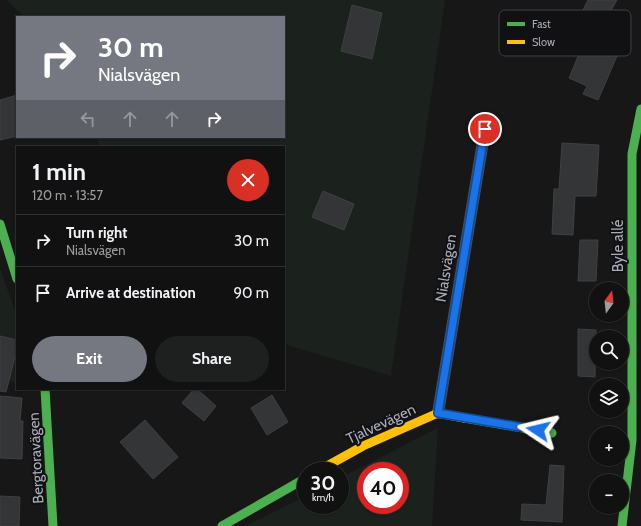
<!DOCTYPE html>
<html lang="en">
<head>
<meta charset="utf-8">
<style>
  body { margin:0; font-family:Cabin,sans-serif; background:#1e1f1f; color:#f1f3f6; height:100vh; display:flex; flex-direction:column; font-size:15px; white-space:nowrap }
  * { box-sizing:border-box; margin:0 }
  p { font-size:13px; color:#9c9d9f }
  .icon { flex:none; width:22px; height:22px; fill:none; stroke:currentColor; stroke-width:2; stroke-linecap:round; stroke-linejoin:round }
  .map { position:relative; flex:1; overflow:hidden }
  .drawer { position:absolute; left:16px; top:146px; width:269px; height:244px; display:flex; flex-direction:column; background:#111; border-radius:0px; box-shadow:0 1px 3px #0004,0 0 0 1px #303131 }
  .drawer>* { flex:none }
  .guide { position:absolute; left:16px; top:16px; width:269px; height:122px; border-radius:0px; box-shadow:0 1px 3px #0004,0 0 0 1px #303131; background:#757880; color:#fff; overflow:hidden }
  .needle { width:26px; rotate:15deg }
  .tools { position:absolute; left:589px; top:282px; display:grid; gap:8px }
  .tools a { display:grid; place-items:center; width:40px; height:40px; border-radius:50%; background:#111; box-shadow:0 1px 3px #0004,0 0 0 1px #303131; font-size:20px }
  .speed { position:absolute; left:297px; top:462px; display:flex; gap:8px; font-size:20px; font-weight:700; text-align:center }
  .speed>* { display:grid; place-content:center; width:52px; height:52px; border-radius:50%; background:#111; box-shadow:0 1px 3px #0004,0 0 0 1px #303131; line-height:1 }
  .speed small { font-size:10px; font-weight:400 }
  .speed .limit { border:6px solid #d22; background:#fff; color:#111 }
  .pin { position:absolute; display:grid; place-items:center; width:34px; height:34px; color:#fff; margin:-17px; border:2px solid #fff; border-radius:50%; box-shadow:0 1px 4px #0007 }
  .me { position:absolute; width:44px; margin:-22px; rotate:280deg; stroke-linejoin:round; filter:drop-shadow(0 0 3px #0008) }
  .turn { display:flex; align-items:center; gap:14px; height:84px; padding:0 16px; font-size:18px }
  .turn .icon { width:52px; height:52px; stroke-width:2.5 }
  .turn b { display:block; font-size:28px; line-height:34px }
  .lanes { display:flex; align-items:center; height:38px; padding:0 16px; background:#0003; justify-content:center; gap:20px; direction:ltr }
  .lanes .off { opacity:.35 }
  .round { display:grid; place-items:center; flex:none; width:42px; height:42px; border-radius:21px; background:#1e1f1f }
  .headline { display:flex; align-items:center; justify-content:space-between; height:68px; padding:0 16px }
  h1 { font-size:24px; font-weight:700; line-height:30px }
  .action { display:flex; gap:8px; margin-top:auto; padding:8px 16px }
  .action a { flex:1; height:46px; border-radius:24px; background:#757880; color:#fff; font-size:16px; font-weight:700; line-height:46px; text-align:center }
  .action a+a { background:#1e1f1f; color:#f1f3f6 }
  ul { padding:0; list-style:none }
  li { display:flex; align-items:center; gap:12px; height:52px; padding:0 16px; border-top:1px solid #303131 }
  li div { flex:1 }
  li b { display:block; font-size:15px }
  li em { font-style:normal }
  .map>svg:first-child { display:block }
  .green { fill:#1b211c; fill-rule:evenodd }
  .building { fill:#343537; stroke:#3f4043 }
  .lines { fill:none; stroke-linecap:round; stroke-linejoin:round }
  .lane { stroke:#4b4c50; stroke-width:12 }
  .fast { stroke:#4caf50; stroke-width:9 }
  .slow { stroke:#ffc107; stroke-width:9 }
  .route-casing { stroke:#114b97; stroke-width:10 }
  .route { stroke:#1a73e8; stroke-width:7 }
  .labels { text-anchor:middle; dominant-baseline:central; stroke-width:4; stroke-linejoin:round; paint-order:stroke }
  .street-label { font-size:15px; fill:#a8adb8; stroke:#111113 }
  .key { fill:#111113; stroke:#3e4045; stroke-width:1 }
  .key-label { font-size:11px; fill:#a8adb8 }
</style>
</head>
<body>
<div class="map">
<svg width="641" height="526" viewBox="0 0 641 526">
  <rect width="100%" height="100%" fill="#171717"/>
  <g class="green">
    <polygon points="7,0 445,0 391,376 284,344 284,147 99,147 97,137 284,137 284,17 24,17"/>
    <polygon points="0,268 17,317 17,383 0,378"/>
    <path d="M438 428 432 526H246L306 496V505H340V478ZM366 471H400V505H366Z"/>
  </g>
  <g class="building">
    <polygon points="588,0 617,0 593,43 570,30 577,15 580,16"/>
    <polygon points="352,5 382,13 372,59 341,51"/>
    <polygon points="584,42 617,56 598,100 583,94 587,86 569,78"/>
    <polygon points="17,95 17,136 0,140 0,100"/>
    <polygon points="562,143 599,145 596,196 575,196 573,235 552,234 554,189 559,189"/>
    <polygon points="323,191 354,204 344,230 312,217"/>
    <polygon points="580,240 598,240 596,281 578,281"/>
    <polygon points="578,329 596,330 595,377 578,376"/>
    <polygon points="0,336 17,340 17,349 6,392 0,391"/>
    <polygon points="194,389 197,389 216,406 204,421 182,403"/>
    <polygon points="272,395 288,422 267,435 251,408"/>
    <polygon points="0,396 22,398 20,421 23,421 22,459 0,458"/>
    <polygon points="145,420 178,457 153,479 120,442"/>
    <polygon points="550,465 564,466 562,522 521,520 522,504 546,505"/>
    <polygon points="0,496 20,497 19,526 0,526"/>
  </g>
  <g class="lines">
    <polyline class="lane" points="438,413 485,129"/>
    <g class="fast">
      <polyline points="0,224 17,279"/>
      <polyline points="45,389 53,526"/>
      <polyline points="464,418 552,433"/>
      <polyline points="222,526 306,478"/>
      <polyline points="622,526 632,440 632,154 641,109"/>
    </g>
    <polyline class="slow" points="318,471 363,446 438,413 464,418"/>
  </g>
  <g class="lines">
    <g class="route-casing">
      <polyline id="route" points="485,129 438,413 538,430"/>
    </g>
    <use href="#route" class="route"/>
  </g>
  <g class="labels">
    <g class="street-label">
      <text transform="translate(618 246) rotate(-90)">Byle allé</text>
      <text transform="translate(446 268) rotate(-81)">Nialsvägen</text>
      <text transform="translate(381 424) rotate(-25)">Tjalvevägen</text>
      <text transform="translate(36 458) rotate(-93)">Bergtoravägen</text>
    </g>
  </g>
  <rect x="499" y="10" width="132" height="46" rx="6" class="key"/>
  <rect x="507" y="22" width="18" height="4" fill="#4caf50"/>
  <rect x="507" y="40" width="18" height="4" fill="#ffc107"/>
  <g class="key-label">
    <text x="532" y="28">Fast</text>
    <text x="532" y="46">Slow</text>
  </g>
</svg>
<div class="tools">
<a><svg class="needle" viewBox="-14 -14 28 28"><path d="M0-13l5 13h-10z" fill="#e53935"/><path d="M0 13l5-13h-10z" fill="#9c9d9f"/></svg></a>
<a><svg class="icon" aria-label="search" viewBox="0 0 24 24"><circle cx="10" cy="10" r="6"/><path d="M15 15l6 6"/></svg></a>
<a><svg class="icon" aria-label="layers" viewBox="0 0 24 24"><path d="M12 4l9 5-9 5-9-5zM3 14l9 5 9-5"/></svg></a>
<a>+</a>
<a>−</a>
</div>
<div class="speed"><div>30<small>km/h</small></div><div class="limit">40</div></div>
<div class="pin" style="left:485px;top:129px;background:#d93025"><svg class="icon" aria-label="arrive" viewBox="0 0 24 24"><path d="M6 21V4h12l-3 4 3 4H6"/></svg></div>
<svg class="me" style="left:538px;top:430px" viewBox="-20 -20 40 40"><path d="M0-17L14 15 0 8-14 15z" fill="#1a73e8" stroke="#fff" stroke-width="4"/></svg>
<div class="guide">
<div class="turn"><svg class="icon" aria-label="right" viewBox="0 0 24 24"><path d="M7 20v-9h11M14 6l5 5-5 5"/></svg><div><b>30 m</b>Nialsvägen</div></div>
<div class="lanes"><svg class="icon off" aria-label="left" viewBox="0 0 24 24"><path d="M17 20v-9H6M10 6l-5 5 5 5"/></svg><svg class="icon off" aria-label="ahead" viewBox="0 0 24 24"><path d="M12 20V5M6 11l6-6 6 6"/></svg><svg class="icon off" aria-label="ahead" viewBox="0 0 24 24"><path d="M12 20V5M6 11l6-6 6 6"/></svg><svg class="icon" aria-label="right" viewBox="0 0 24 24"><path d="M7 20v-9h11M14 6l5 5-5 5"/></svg></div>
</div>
<section class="drawer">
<div class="headline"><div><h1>1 min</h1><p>120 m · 13:57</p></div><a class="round" style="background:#d93025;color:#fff"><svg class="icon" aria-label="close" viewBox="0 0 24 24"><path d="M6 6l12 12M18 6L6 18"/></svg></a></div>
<ul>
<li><svg class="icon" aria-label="right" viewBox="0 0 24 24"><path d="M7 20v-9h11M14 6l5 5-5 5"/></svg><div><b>Turn right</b><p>Nialsvägen</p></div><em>30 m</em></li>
<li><svg class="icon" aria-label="arrive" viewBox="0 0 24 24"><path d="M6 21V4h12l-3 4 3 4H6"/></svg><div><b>Arrive at destination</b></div><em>90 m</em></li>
</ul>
<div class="action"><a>Exit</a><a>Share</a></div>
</section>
</div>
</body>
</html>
